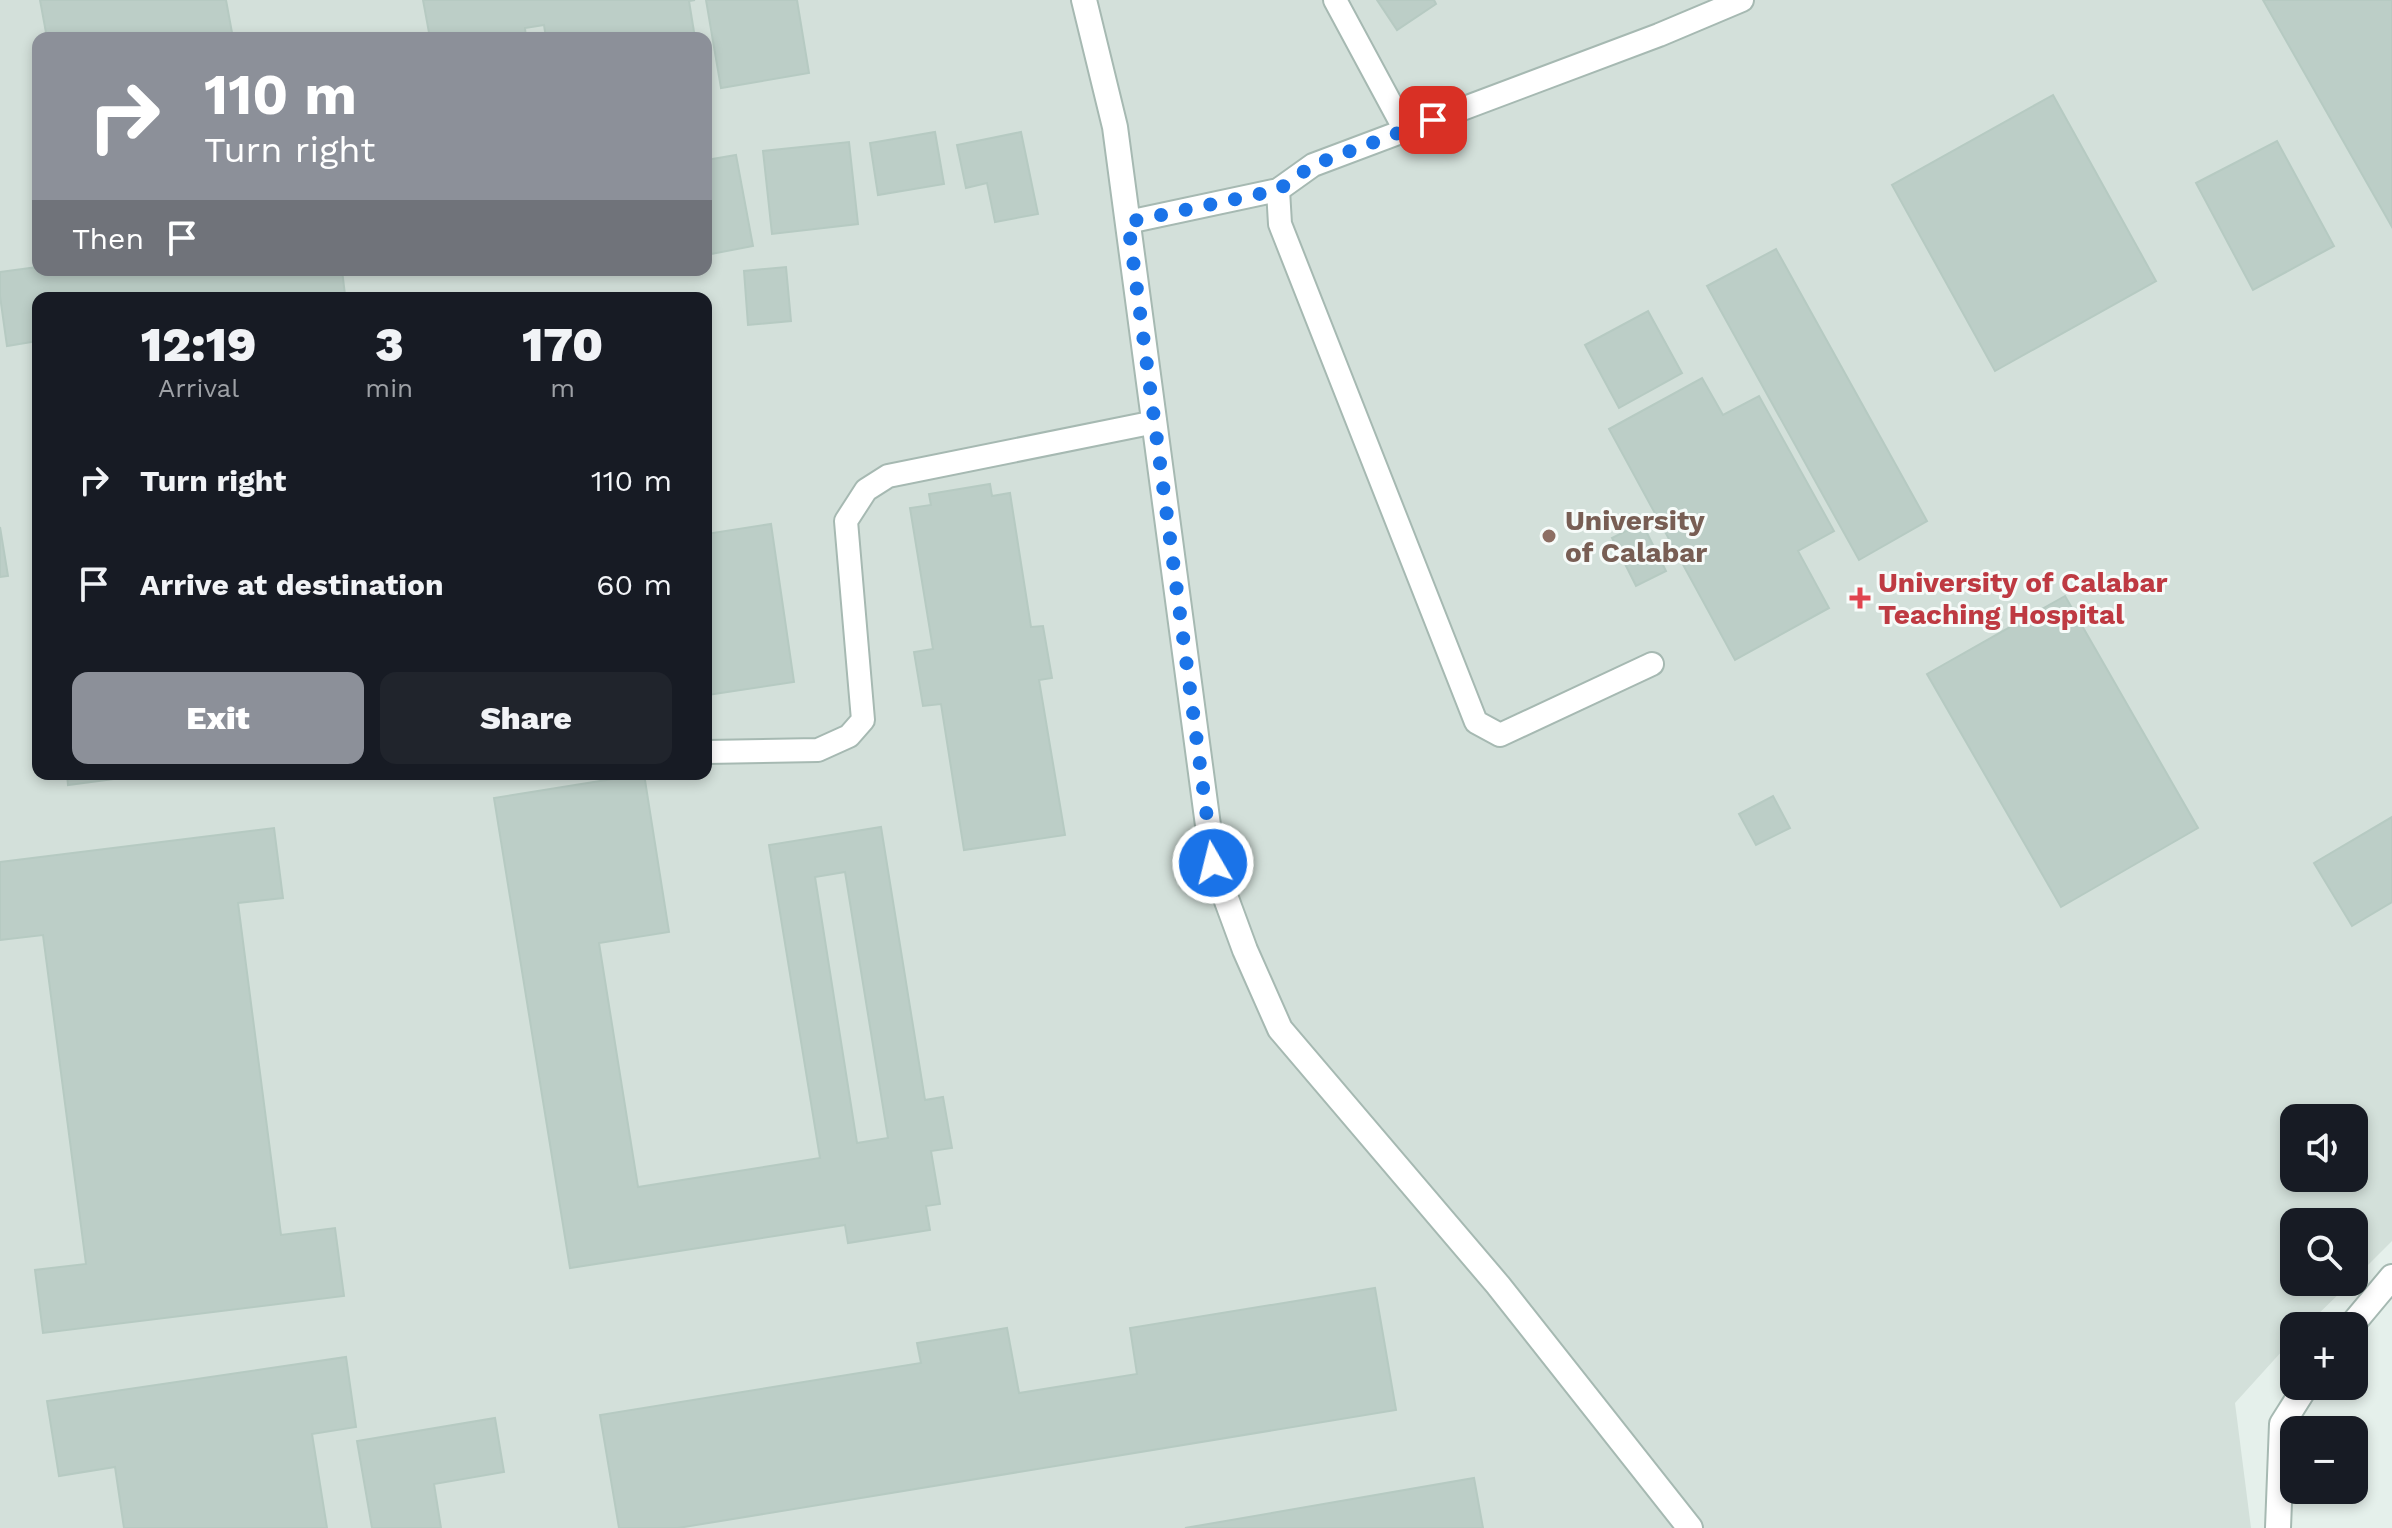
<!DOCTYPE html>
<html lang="en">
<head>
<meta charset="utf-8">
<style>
  body { margin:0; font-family:"Work Sans",sans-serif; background:#20242c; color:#f1f3f6; height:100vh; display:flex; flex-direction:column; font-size:30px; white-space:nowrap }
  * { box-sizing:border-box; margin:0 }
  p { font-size:26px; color:#9ea1a6 }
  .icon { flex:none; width:44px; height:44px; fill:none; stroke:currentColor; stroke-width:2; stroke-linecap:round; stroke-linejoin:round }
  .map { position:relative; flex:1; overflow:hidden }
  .panel { position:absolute; left:32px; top:292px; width:680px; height:488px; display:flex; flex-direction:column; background:#171b24; border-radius:16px; box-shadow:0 4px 12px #0003 }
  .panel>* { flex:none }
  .top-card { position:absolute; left:32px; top:32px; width:680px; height:244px; border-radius:16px; box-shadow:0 4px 12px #0003; background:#8c9099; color:#fff; overflow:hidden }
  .buttons { position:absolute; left:2280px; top:1104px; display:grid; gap:16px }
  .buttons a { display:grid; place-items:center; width:88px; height:88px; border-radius:16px; background:#171b24; box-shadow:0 4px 12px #0003; font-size:40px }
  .pin { position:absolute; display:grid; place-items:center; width:68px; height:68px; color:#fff; margin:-34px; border-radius:16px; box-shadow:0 4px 12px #0006 }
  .me { position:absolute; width:88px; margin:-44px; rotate:352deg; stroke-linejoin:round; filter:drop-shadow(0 0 6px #0008) }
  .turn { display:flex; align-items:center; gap:28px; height:168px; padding:0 40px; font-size:36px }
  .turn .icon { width:104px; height:104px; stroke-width:2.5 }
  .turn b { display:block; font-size:56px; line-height:68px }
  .then { display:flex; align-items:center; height:76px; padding:0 40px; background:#0003; gap:16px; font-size:30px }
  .eta { display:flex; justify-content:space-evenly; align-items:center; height:136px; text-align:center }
  .eta b { font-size:48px; font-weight:800; line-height:56px }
  .button { display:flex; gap:16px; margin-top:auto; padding:16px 40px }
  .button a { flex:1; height:92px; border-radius:16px; background:#8c9099; color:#fff; font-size:32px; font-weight:800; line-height:92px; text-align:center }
  .button a+a { background:#20242c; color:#f1f3f6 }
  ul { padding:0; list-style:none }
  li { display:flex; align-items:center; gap:24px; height:104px; padding:0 40px }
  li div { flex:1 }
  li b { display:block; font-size:30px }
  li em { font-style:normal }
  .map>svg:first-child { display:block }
  .built { fill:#d3e0da; fill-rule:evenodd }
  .building { fill:#bccec7; stroke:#b6cac2; stroke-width:2; fill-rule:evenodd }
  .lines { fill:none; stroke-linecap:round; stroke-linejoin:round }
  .service-casing { stroke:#a6b9b2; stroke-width:26 }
  .minor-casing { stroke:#a6b9b2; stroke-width:28 }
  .service { stroke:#fff; stroke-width:22 }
  .minor { stroke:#fff; stroke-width:24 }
  .route { stroke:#1a73e8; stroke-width:14; stroke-dasharray:0 25.2 }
  .education-dot { fill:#8d6e63; stroke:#f6fbf9; stroke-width:3 }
  .health-dot { fill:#e0444e; stroke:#f6fbf9; stroke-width:3 }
  .labels { text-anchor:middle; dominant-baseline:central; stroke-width:6; stroke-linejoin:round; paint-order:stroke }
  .education-label { font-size:28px; font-weight:bold; fill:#785e54; stroke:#f6fbf9; text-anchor:start }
  .health-label { font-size:28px; font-weight:bold; fill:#be3a42; stroke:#f6fbf9; text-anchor:start }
</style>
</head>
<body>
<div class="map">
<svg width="2392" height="1528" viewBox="0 0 2392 1528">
  <rect width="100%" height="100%" fill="#e5f0eb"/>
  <path class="built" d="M0 0H2392V1241L2354 1279V1222H2294V1282H2351L2306 1326H2294V1338L2235 1403 2251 1528H0ZM38 38H706V270H38ZM38 298H706V774H38ZM2294 1118H2354V1178H2294Z"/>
  <g class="building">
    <polygon points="40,0 226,0 233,38 47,38"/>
    <polygon points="423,0 695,0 689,1 695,38 546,38 544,25 525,28 526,38 430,38"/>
    <polygon points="706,0 797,0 809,73 721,88"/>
    <polygon points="1377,0 1434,0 1436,4 1397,30"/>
    <polygon points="2263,0 2392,0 2392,227"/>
    <polygon points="2053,95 2156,281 1995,371 1892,185"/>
    <polygon points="935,132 944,184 878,195 870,143"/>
    <polygon points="1021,132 1038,214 995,222 987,183 966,188 957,145"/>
    <polygon points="2277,141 2334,246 2253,290 2196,183"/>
    <polygon points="849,142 858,224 772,234 763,151"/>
    <polygon points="736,155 753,246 706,255 706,160"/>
    <polygon points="1776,249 1927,521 1859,560 1707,286"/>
    <polygon points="38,267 38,270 342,270 345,295 327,298 38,298 38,341 7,346 0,296 0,272"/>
    <polygon points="786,267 791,321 748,325 744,271"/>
    <polygon points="1648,311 1682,373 1619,408 1585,345"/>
    <polygon points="1702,378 1723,415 1759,396 1834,531 1798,551 1829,608 1735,660 1609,429"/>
    <polygon points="990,484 992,496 1010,493 1031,627 1043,626 1052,678 1039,680 1065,835 964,850 941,704 923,706 914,652 933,649 910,508 931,505 929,494"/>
    <polygon points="1642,523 1666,571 1636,586 1612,538"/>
    <polygon points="771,524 794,682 707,695 706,534"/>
    <polygon points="0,527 8,576 0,577"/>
    <polygon points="2065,596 2198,828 2061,907 1927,674"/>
    <polygon points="67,774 151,774 68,785"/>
    <path d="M644 774 669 932 599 943 638 1187 820 1158 769 845 881 827 925 1100 943 1097 952 1148 931 1151 940 1204 926 1206 930 1230 848 1243 845 1225 570 1268 494 798ZM845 872 888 1138 857 1143 815 877Z"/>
    <polygon points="1773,796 1790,828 1756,845 1739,814"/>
    <polygon points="2392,817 2392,902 2352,926 2314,863"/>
    <polygon points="274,828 283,898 238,903 281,1235 335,1228 344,1296 43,1333 35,1270 86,1264 43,935 0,940 0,862"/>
    <polygon points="1375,1288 1396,1410 678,1528 619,1528 600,1415 921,1363 917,1343 1007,1328 1019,1393 1137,1374 1130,1328"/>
    <polygon points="346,1357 356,1427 312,1434 327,1528 124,1528 115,1467 59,1476 47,1401"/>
    <polygon points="495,1418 504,1472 434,1484 441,1528 372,1528 357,1441"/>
    <polygon points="1474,1478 1483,1528 1185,1528"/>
  </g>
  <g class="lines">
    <g class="service-casing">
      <g id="service">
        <polyline points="1335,0 1405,130"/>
        <polyline points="1278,190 1280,224 1476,722 1500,735 1652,664"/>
        <polyline points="1128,222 1278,190 1313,165 1659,35 1742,0"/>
        <polyline points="706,752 818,750 849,736 863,720 846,521 866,490 888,476 1155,422"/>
      </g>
    </g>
    <g class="minor-casing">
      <g id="minor">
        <polyline points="1084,0 1115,127 1213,863 1245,950 1280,1029 1498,1285 1690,1528"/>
        <polyline points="2351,1326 2392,1277"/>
        <polyline points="2278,1528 2282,1424 2306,1386"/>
      </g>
    </g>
    <use href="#service" class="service"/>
    <use href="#minor" class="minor"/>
  </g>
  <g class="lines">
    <polyline class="route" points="1213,863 1128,222 1278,190 1313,165 1433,120"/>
  </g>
  <circle class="education-dot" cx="1549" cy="536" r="8"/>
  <path class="health-dot" d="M1856 586h8v8h8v8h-8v8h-8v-8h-8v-8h8z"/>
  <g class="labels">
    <g class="education-label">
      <text x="1565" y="520">University<tspan x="1565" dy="32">of Calabar</tspan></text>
    </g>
    <g class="health-label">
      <text x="1878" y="582">University of Calabar<tspan x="1878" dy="32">Teaching Hospital</tspan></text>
    </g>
  </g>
</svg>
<div class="buttons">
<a><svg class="icon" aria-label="sound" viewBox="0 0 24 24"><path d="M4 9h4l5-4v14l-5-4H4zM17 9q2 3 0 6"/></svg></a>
<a><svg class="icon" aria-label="search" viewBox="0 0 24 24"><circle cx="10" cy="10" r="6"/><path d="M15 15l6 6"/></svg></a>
<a>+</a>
<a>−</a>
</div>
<div class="pin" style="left:1433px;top:120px;background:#d93025"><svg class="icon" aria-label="arrive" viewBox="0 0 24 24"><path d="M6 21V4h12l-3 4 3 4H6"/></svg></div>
<svg class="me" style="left:1213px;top:863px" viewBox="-20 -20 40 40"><circle r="17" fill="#1a73e8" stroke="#fff" stroke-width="3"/><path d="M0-11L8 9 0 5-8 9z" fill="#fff"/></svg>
<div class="top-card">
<div class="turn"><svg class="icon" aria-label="right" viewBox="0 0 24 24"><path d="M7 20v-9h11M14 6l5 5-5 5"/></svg><div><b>110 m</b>Turn right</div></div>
<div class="then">Then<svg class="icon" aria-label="arrive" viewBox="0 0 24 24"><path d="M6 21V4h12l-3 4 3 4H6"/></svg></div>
</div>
<section class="panel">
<div class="eta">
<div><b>12:19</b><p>Arrival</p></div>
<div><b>3</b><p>min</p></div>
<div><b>170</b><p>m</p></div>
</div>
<ul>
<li><svg class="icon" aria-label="right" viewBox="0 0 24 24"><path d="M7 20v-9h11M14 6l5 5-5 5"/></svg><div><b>Turn right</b></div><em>110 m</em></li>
<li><svg class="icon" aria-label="arrive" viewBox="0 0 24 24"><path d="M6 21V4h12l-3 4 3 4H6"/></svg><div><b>Arrive at destination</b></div><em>60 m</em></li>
</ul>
<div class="button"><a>Exit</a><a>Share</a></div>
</section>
</div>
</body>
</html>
